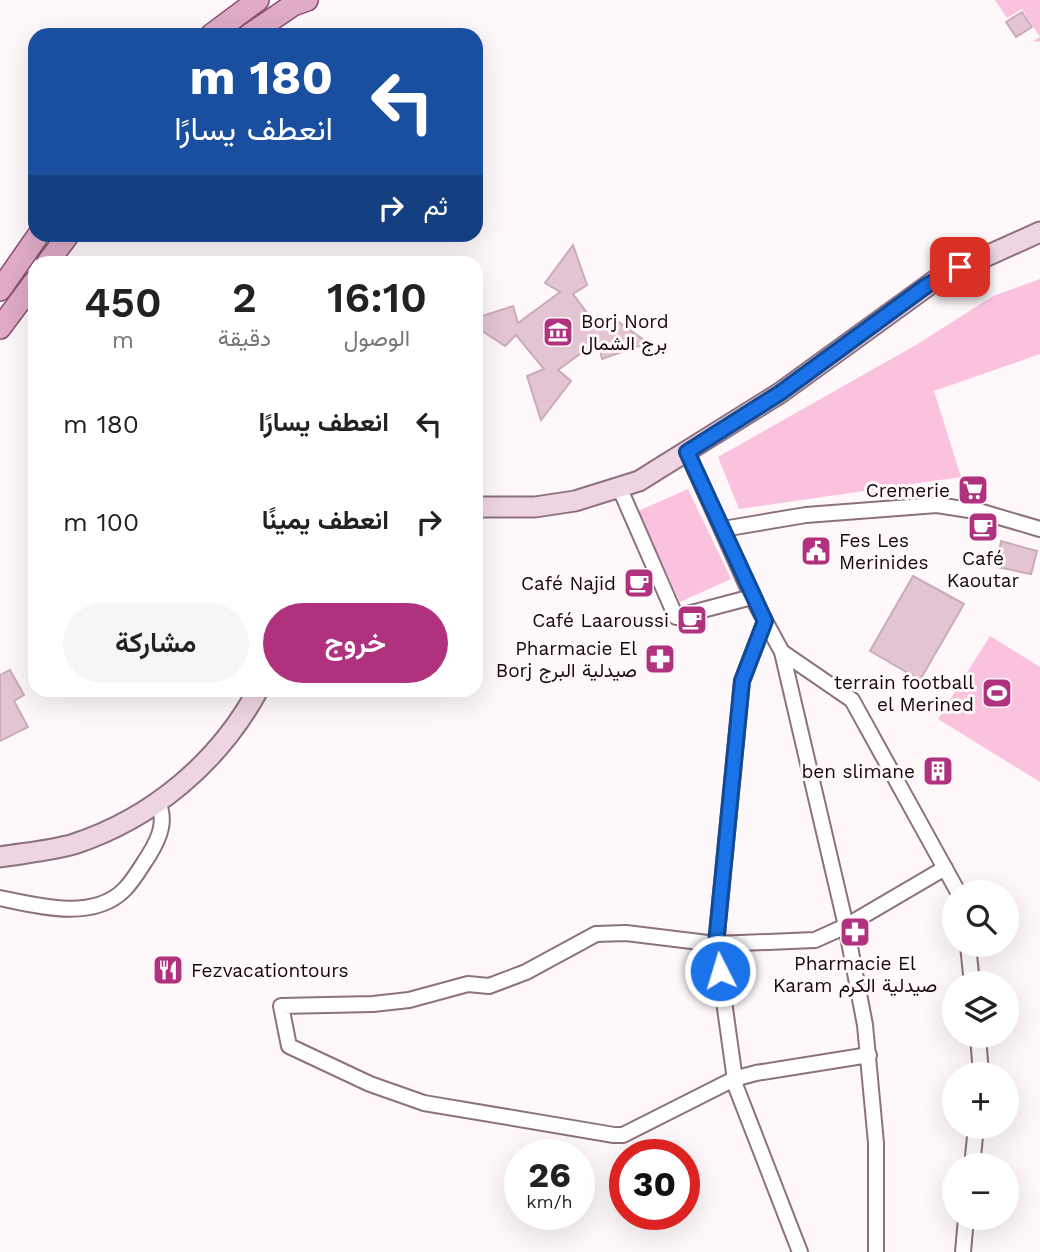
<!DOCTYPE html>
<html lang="ar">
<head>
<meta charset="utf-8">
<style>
  body { margin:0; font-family:"Work Sans",Vazirmatn,sans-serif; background:#f6f6f6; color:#222; direction:rtl; height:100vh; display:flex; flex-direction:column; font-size:26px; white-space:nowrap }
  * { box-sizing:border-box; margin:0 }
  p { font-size:23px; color:#767676 }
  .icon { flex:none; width:38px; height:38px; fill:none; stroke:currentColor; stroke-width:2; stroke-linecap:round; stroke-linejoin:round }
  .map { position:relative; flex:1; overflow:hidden; direction:ltr }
  .details { position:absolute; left:28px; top:256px; width:455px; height:441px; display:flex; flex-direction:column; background:#fff; border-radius:21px; box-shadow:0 7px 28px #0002; direction:rtl }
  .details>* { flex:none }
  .top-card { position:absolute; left:28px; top:28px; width:455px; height:214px; border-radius:21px; box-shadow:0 7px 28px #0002; direction:rtl; background:#1a4fa0; color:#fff; overflow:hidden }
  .controls { position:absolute; left:942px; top:880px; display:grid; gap:14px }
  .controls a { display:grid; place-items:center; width:77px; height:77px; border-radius:50%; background:#fff; box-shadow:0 7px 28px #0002; font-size:35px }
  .speed { position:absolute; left:504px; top:1139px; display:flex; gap:14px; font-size:35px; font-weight:700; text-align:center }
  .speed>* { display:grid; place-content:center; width:91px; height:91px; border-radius:50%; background:#fff; box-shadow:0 7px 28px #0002; line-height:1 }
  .speed small { font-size:18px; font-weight:400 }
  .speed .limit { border:10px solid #d22; background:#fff; color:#111 }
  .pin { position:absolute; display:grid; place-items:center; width:60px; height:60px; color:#fff; margin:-30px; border-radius:14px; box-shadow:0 4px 10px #0006 }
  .me { position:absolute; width:77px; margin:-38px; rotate:355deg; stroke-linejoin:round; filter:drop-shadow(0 0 5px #0008) }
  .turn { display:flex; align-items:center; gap:24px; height:147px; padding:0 35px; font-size:32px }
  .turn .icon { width:91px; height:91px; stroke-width:2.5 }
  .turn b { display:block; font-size:49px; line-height:60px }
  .then { display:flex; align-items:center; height:66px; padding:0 35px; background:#0003; gap:14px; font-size:26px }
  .eta { display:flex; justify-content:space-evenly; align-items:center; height:119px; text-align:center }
  .eta b { font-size:42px; font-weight:600; line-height:49px }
  .button { display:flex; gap:14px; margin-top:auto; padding:14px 35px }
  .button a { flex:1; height:80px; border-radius:42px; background:#b0317e; color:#fff; font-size:28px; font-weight:600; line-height:80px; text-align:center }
  .button a+a { background:#f6f6f6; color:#222 }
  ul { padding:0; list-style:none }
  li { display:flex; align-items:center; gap:21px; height:98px; padding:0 35px }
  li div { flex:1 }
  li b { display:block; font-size:26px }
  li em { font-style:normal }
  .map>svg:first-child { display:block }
  .green { fill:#fbc2de }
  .building { fill:#e3c4d3; stroke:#c9abba; stroke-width:2 }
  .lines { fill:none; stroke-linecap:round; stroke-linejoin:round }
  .street-casing { stroke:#8d717f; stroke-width:18 }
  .secondary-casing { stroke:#8d717f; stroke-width:23 }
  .primary-casing { stroke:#894e6e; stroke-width:24 }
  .street { stroke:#fff; stroke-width:14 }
  .secondary { stroke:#efd5e3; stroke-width:19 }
  .primary { stroke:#dfabc7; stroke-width:21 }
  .route-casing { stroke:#114b97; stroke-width:18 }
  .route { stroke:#1a73e8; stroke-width:12 }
  .labels { text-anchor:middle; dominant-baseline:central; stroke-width:6; stroke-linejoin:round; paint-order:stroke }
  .poi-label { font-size:19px; fill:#13090e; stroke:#fef8fb; text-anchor:end }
</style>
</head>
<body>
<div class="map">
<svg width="1040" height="1252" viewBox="0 0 1040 1252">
  <rect width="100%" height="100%" fill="#fef8fb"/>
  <g class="green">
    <polygon points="995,0 1040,0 1040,42 1033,41 1040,37 1022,9 1007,18"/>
    <polygon points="1040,279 1040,354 934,391 961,477 739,509 718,457 916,345 993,296"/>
    <polygon points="688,489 731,579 680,602 638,511"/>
    <polygon points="990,636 1040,667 1040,782 938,719"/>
  </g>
  <g class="building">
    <polygon points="1022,12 1032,27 1016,37 1006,22"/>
    <polygon points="573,245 587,285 573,294 599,329 613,318 648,343 602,359 598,341 558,370 571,381 541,420 527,376 544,369 516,335 505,346 476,327 476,318 513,306 518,323 560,292 545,283"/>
    <polygon points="1001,541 1037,551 1031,574 997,567"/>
    <polygon points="913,576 964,604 920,680 870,651"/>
    <polygon points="10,670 24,695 14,701 28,727 0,741 0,675"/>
  </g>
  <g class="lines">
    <g class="street-casing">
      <g id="street">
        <polyline points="687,452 752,597 782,652 799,725 846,926 865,1025 876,1143 876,1252"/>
        <polyline points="620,489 676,617 752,597"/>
        <polyline points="723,529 806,515 937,505 982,512 1040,529"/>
        <polyline points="765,621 742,681 716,944 736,1087 800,1252"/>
        <polyline points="782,652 852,700 958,892"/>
        <path d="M0 898C37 906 93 921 124 890 134 880 141 867 149 855 160 837 167 820 157 800"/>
        <polyline points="968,945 972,984"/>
        <polyline points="978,1036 981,1074"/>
        <polyline points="869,1055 756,1073 734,1079 623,1135 614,1135 424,1103 370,1084 289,1046 281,1006 373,1004 409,1000 468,984 489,986 526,972 596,934 626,933 716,944 815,940 846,926 945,868"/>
        <polyline points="972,1166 976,1127"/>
        <polyline points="963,1252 966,1218"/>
      </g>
    </g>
    <g class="secondary-casing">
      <g id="secondary">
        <polyline points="476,507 535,507 575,501 639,481 780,393 940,277 1040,232"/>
        <path d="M0 857C24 853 50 851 74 844 153 818 219 762 258 690"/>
      </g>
    </g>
    <g class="primary-casing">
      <g id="primary">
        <polyline points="211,35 258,0"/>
        <polyline points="249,35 293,5 307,0"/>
        <polyline points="48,262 69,234"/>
        <polyline points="0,290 39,234"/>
        <polyline points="0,328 35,281"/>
      </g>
    </g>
    <use href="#street" class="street"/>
    <use href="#secondary" class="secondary"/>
    <use href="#primary" class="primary"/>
  </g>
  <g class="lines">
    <g class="route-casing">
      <polyline id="route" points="720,971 716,944 742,681 765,621 687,452 780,393 926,286 960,267"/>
    </g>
    <use href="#route" class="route"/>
  </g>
  <defs>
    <g id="museum-square" transform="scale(1.575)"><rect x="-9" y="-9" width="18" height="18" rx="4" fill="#b0317e" stroke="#fef8fb"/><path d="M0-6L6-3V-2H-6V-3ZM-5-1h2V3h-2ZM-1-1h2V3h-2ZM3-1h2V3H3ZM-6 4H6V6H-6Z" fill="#fff"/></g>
    <g id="supermarket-square" transform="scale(1.575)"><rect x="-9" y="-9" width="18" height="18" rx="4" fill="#b0317e" stroke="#fef8fb"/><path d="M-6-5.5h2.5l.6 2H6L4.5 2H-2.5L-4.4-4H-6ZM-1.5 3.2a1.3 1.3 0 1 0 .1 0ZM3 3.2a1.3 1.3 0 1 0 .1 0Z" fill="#fff"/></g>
    <g id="cafe-square" transform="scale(1.575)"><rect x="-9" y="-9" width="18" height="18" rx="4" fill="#b0317e" stroke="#fef8fb"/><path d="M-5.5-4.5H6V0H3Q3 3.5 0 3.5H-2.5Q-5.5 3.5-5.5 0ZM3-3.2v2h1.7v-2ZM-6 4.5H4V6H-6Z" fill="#fff"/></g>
    <g id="civic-square" transform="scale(1.575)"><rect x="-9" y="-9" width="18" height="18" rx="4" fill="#b0317e" stroke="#fef8fb"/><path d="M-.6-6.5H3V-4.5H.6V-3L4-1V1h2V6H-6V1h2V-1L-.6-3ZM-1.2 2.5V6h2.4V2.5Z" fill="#fff"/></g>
    <g id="pharmacy-square" transform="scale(1.575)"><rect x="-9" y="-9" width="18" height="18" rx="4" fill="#b0317e" stroke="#fef8fb"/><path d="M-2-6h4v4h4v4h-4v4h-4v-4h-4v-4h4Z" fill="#fff"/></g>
    <g id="stadium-square" transform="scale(1.575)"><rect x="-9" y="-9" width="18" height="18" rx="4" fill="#b0317e" stroke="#fef8fb"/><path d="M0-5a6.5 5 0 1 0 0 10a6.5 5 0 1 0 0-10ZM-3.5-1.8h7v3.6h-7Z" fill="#fff"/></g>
    <g id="building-square" transform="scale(1.575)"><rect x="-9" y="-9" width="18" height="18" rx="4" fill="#b0317e" stroke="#fef8fb"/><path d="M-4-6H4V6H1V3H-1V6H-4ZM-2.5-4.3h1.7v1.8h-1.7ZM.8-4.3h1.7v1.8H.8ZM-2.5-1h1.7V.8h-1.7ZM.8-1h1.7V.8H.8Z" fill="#fff"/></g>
    <g id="restaurant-square" transform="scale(1.575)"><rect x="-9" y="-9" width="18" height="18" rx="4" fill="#b0317e" stroke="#fef8fb"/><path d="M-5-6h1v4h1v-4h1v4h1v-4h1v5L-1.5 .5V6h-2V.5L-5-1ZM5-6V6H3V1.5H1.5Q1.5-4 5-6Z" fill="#fff"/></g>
  </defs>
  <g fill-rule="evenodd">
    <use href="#museum-square" x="558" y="332"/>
    <use href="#supermarket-square" x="973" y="490"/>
    <use href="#cafe-square" x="983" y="527"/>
    <use href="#civic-square" x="816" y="551"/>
    <use href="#cafe-square" x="639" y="583"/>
    <use href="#cafe-square" x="692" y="620"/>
    <use href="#pharmacy-square" x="660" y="659"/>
    <use href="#stadium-square" x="997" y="693"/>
    <use href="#building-square" x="938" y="771"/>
    <use href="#pharmacy-square" x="855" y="932"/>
    <use href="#restaurant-square" x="168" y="970"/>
  </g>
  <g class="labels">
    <g class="poi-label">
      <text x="581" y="321" text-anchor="start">Borj Nord<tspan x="581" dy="22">برج الشمال</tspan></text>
      <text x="950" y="490">Cremerie</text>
      <text x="839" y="540" text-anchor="start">Fes Les<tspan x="839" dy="22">Merinides</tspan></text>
      <text x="983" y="558" text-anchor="middle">Café<tspan x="983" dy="22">Kaoutar</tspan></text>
      <text x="616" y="583">Café Najid</text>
      <text x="669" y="620">Café Laaroussi</text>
      <text x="637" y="648">Pharmacie El<tspan x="637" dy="22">Borj صيدلية البرج</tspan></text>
      <text x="974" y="682">terrain football<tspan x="974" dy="22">el Merined</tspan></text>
      <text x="915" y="771">ben slimane</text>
      <text x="855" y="963" text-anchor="middle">Pharmacie El<tspan x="855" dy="22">Karam صيدلية الكرم</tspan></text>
      <text x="191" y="970" text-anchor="start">Fezvacationtours</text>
    </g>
  </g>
</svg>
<div class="controls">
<a><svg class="icon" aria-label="search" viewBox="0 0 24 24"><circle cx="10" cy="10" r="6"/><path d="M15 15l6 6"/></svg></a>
<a><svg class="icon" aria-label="layers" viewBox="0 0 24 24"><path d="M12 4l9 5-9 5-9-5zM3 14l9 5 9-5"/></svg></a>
<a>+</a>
<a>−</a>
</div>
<div class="speed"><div>26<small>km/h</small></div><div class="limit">30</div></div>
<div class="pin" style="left:960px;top:267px;background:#d93025"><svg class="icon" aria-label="arrive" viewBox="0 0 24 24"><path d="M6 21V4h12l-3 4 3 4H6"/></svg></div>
<svg class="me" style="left:720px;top:971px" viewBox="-20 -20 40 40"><circle r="17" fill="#1a73e8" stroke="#fff" stroke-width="3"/><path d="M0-11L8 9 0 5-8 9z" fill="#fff"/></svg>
<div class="top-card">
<div class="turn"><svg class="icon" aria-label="left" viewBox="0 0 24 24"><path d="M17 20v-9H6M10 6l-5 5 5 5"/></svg><div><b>180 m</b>انعطف يسارًا</div></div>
<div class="then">ثم<svg class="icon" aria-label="right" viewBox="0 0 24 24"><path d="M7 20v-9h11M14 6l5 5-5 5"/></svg></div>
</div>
<section class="details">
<div class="eta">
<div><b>16:10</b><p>الوصول</p></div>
<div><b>2</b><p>دقيقة</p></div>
<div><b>450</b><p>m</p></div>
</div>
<ul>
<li><svg class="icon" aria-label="left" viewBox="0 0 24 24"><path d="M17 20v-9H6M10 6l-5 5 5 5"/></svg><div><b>انعطف يسارًا</b></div><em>180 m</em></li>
<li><svg class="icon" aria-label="right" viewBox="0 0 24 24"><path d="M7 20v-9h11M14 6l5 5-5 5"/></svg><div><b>انعطف يمينًا</b></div><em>100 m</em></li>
</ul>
<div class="button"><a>خروج</a><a>مشاركة</a></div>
</section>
</div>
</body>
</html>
